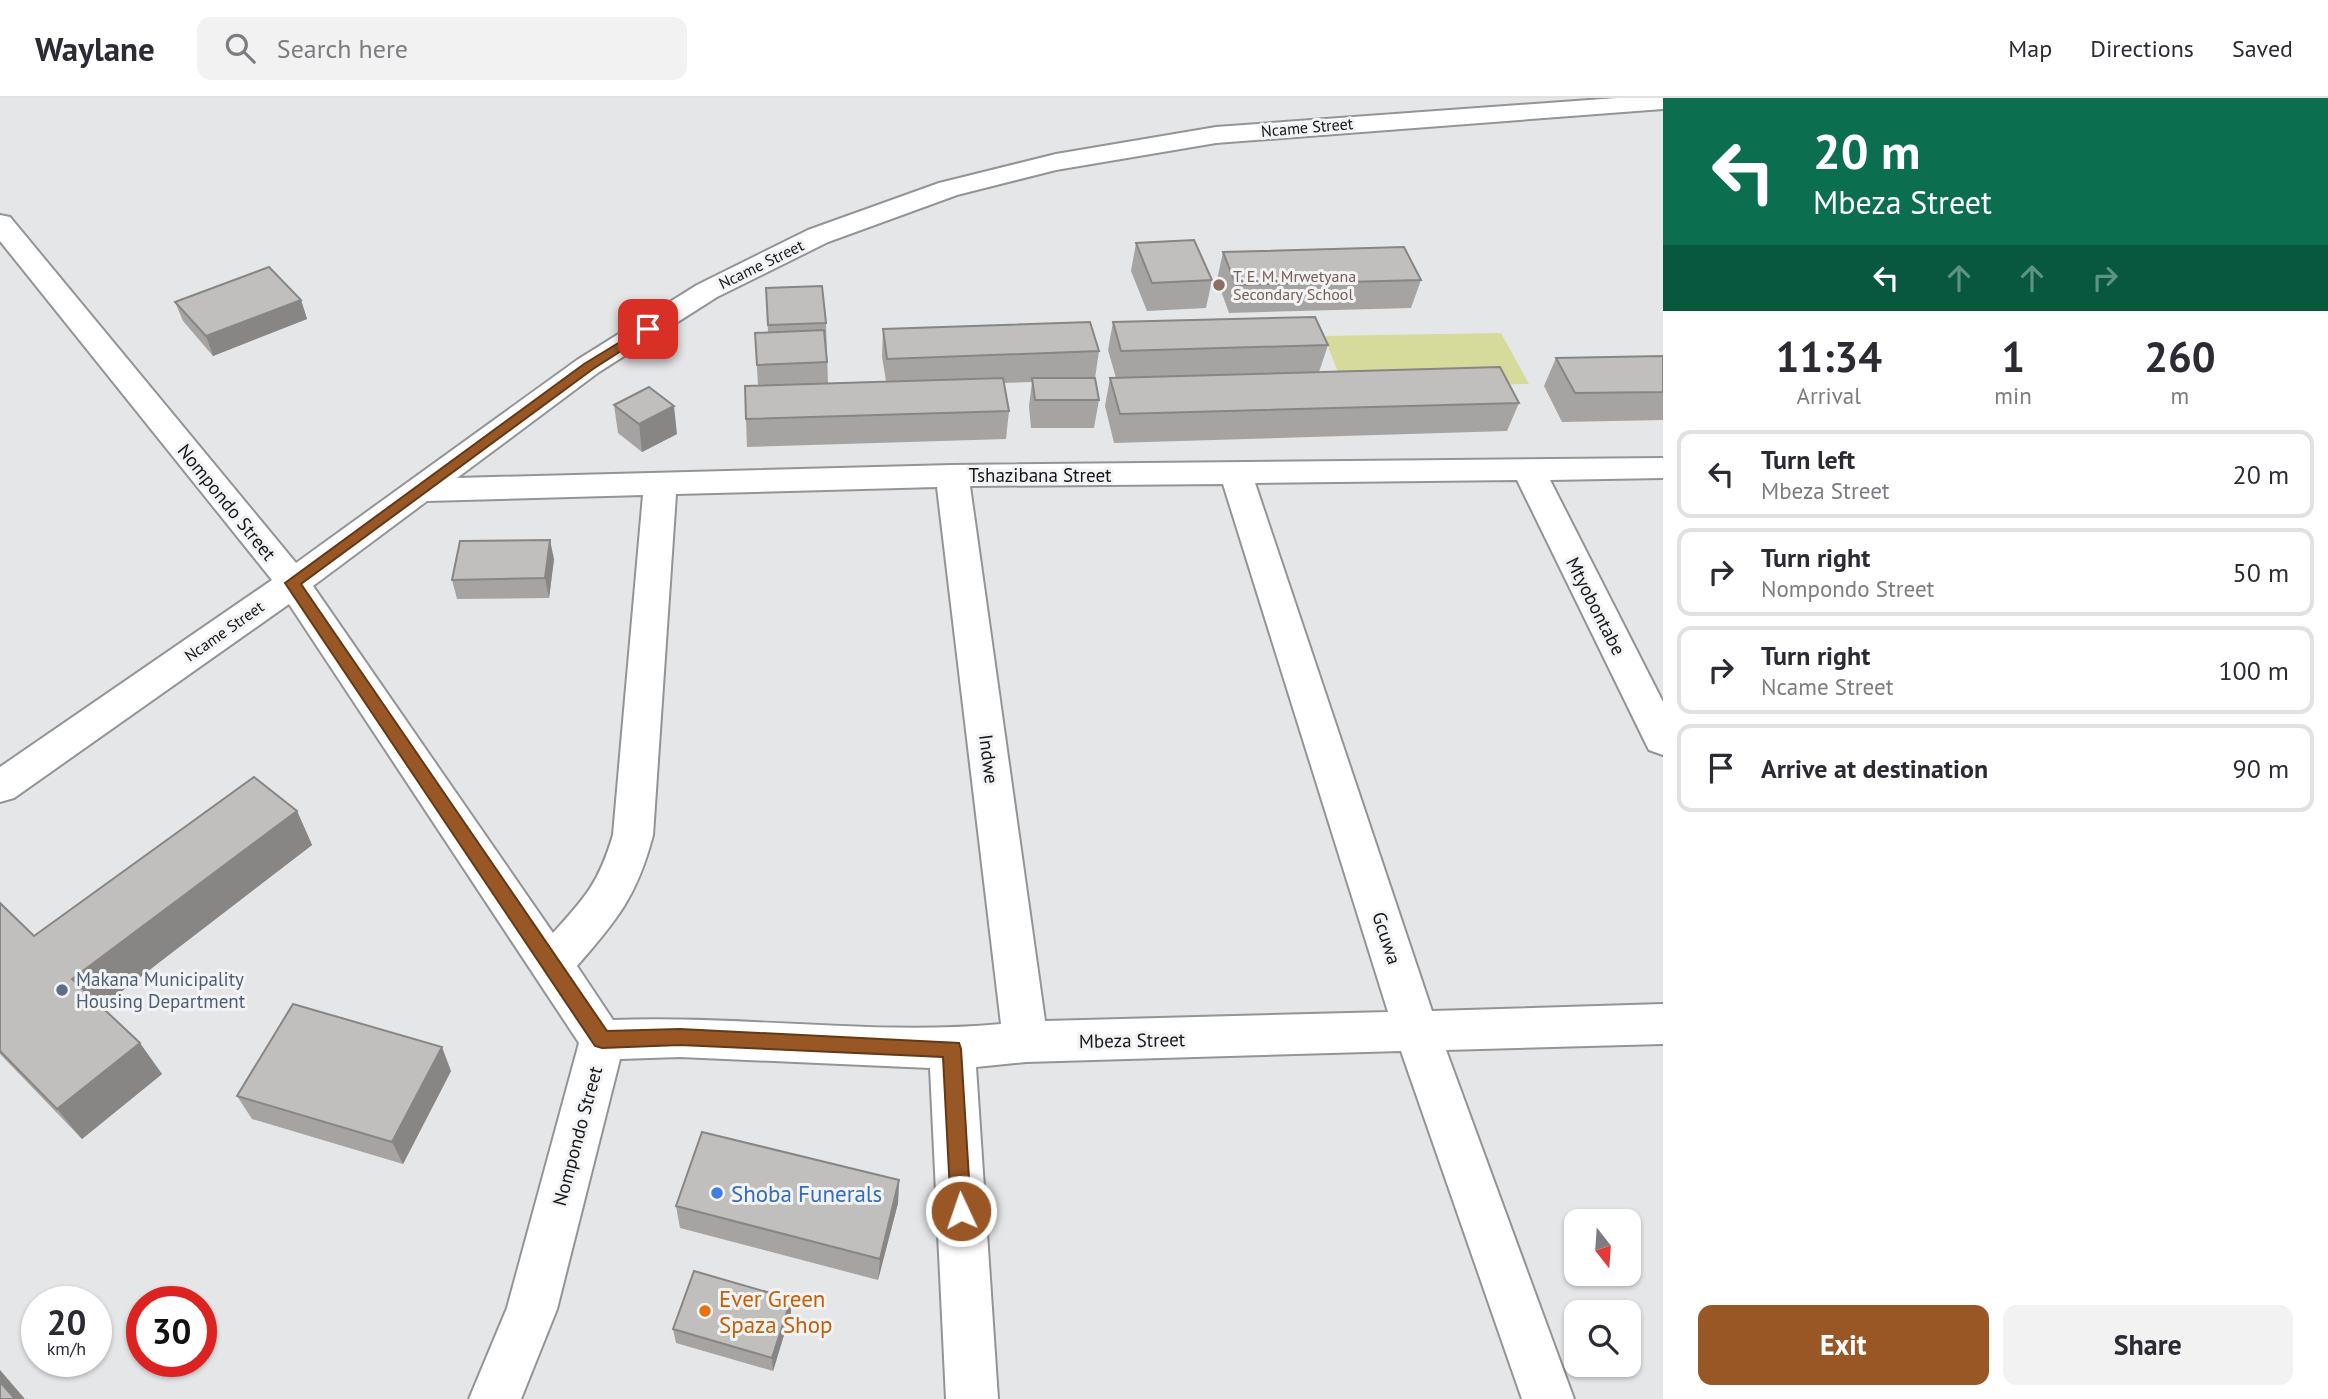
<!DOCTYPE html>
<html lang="en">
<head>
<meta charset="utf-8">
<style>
  body { margin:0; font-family:"PT Sans",sans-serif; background:#f2f2f3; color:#2b2b33; height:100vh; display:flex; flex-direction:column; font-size:26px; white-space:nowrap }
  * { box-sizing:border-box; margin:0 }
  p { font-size:23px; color:#7c7c81 }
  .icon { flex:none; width:38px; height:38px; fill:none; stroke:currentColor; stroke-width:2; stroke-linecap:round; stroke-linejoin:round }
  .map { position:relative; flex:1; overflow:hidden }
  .drawer { display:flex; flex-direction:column; background:#fff; width:665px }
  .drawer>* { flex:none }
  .guide { background:#0b6e4f; color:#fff; overflow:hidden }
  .needle { width:46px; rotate:163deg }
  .tools { position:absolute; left:1564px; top:1111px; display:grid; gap:14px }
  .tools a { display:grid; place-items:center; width:77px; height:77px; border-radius:14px; background:#fff; box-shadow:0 2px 5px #0004; font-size:35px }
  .speed { position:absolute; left:21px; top:1188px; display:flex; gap:14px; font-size:35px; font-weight:700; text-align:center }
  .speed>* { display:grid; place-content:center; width:91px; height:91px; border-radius:50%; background:#fff; box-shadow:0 2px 5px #0004; line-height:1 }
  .speed small { font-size:18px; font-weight:400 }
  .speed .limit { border:10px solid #d22; background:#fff; color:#111 }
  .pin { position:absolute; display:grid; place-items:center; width:60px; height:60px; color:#fff; margin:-30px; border-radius:14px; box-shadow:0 4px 10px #0006 }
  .me { position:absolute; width:77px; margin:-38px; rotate:357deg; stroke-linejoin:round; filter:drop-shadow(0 0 5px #0008) }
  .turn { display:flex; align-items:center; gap:24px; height:147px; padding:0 35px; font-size:32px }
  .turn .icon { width:91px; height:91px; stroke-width:2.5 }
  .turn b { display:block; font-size:49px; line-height:60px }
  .lanes { display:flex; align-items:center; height:66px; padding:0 35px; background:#0003; justify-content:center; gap:35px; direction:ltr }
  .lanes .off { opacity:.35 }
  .eta { display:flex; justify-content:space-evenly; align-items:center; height:119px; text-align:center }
  .eta b { font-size:42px; font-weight:800; line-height:49px }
  .button { display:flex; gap:14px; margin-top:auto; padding:14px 35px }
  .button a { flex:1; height:80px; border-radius:14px; background:#995725; color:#fff; font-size:28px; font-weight:800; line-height:80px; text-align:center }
  .button a+a { background:#f2f2f3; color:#2b2b33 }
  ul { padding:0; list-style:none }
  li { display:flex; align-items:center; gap:21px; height:88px; margin:0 14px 10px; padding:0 21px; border:4px solid #e1e1e2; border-radius:14px }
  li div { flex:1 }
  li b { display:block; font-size:26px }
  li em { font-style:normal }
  header { display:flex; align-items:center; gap:42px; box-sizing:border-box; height:98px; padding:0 35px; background:#fff; border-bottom:2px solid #e1e1e2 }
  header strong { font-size:33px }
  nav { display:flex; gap:38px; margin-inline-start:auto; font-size:24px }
  .search { width:490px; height:63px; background:#f2f2f3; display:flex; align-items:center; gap:18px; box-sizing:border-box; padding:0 24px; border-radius:14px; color:#7c7c81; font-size:26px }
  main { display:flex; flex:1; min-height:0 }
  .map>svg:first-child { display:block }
  .green { fill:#d6da9a }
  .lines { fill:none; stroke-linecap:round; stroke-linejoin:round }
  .minor-casing { stroke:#939496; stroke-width:4 }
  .minor { fill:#fff; fill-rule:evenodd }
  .wall { fill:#a6a4a3 }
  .shaded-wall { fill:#878684 }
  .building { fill:#c1bfbd; stroke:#878684; stroke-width:2 }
  .route { fill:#995725; stroke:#633918; stroke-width:2 }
  .education-dot { fill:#8d6e63; stroke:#f2f3f5; stroke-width:2.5 }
  .service-dot { fill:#5c6f8a; stroke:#f2f3f5; stroke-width:2.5 }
  .shop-dot { fill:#3f7fe0; stroke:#f2f3f5; stroke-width:2.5 }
  .food-dot { fill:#e8710a; stroke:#f2f3f5; stroke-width:2.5 }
  .labels { text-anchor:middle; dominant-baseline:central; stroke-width:6; stroke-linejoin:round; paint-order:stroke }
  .far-street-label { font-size:16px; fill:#171718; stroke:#f2f3f5 }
  .far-education-label { font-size:16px; fill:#785e54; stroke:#f2f3f5; text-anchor:start }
  .street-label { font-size:19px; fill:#171718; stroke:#f2f3f5 }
  .service-label { font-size:19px; fill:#4e5e75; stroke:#f2f3f5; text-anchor:start }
  .near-shop-label { font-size:23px; fill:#366cbe; stroke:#f2f3f5; text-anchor:start }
  .near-food-label { font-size:23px; fill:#c56008; stroke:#f2f3f5; text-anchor:start }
</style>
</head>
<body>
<header>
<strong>Waylane</strong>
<div class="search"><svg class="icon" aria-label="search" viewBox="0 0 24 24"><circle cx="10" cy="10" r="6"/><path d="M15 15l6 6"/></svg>Search here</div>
<nav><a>Map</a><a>Directions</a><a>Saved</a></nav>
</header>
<main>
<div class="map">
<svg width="1663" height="1301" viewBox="0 0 1663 1301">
  <rect width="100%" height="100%" fill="#e5e6e8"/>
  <polygon class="green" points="1501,235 1529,286 1344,290 1324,238"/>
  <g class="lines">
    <g class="minor-casing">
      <path id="minor" d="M1617 0H1663V11L1216 45 1056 72 957 97 828 144 717 199 599 274 457 380 952 367 1663 360V380L1550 382 1663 604V657L1649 652 1644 642 1517 382 1255 385 1432 913 1663 906V946L1446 952 1574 1301H1522L1401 953 1026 964 976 969 998 1301H946L930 970 680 959 620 961 557 1211 521 1301H469L507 1210 579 945 289 506 14 700 0 704V669L272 482 0 143V117L10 119 296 465 577 262 697 187 808 132 939 85 1056 56 1216 29ZM1223 386 1388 914 1045 923 970 388ZM937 389 1001 926C873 938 743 917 613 922L577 868C617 822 637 798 653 737L676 396ZM643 397 613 737C599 784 586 799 553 835L313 488 427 403Z"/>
    </g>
    <use href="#minor" class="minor"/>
  </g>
  <g class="wall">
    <polygon points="1136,145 1212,182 1206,210 1147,213 1131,173"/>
    <polygon points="1223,154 1421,182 1411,210 1229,215 1217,182"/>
    <polygon points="766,190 826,225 828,285 886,283 882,259 883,231 1099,253 1095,280 1099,302 1094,330 1031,330 1029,308 1032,284 1004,285 1009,313 1006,341 747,349 746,321 758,287 755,235 768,234"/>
    <polygon points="301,202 307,221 213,258 183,223 175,204"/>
    <polygon points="1113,224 1328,247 1319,274 1519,305 1507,333 1114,345 1105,308 1110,280 1116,280 1108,252"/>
    <polygon points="1663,258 1663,322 1562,324 1544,288 1556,260"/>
    <polygon points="614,307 677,336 642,354 618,335"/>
    <polygon points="554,461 549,500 457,501 452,482"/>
    <polygon points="297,713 312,747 101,909 162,976 82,1041 0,956 0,805 34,838"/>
    <polygon points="451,973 403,1066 252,1021 237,998"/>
    <polygon points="899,1082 898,1105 878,1182 680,1130 676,1108"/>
    <polygon points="791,1214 773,1273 676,1245 673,1231"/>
  </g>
  <g class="shaded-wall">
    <polygon points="301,202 307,221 213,258 206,238"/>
    <polygon points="674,308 677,336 642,354 639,326"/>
    <polygon points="550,442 554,461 549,500 545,480"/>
    <polygon points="297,713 312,747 96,913 72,881"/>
    <polygon points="140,945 162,976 82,1041 57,1011"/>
    <polygon points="442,949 451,973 403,1066 392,1044"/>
    <polygon points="899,1082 898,1105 878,1182 880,1161"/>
    <polygon points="791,1201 791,1214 773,1273 772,1260"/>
    <polygon points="0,1272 25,1301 15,1301 0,1284"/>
  </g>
  <g class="building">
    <polygon points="1194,142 1212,182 1152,185 1136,145"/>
    <polygon points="1404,149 1421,182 1236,187 1223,154"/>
    <polygon points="269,169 301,202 206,238 175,204"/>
    <polygon points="822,188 826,225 768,227 766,190"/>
    <polygon points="1315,219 1328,247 1121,253 1113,224"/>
    <polygon points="1090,224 1099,253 887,261 883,231"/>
    <polygon points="824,232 827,264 757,267 755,235"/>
    <polygon points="1663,258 1663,294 1575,295 1556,260"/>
    <polygon points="1500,269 1519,305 1120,316 1110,280"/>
    <polygon points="1003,280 1009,313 746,321 745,288"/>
    <polygon points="1032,280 1095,280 1099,302 1035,302"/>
    <polygon points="649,289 674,308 639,326 614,307"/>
    <polygon points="550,442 545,480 452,482 460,443"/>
    <polygon points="254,679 297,713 72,881 140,945 57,1011 0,953 0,805 34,838"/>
    <polygon points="293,906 442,949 392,1044 237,998"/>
    <polygon points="702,1034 899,1082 880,1161 676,1108"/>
    <polygon points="694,1173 791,1201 772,1260 673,1231"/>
    <polygon points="0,1284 15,1301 0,1301"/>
  </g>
  <polygon class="route" points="648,227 654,231 652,233 593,271 301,486 607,933 680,931 959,945 961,951 971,1113 968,1119 961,1122 954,1119 951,1113 943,959 680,947 602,950 595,948 285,485 584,266"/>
  <circle class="education-dot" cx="1219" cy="187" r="7"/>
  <circle class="service-dot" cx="62" cy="892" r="7"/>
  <circle class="shop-dot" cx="717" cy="1095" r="7"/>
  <circle class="food-dot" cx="705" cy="1213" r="7"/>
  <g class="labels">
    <g class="far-street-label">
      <text transform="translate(1307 29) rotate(-5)">Ncame Street</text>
      <text transform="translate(761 166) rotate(-26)">Ncame Street</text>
      <text transform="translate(224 533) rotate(-35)">Ncame Street</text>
    </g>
    <g class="far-education-label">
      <text x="1233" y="178">T. E. M. Mrwetyana<tspan x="1233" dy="18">Secondary School</tspan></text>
    </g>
    <g class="street-label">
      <text x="1040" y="377">Tshazibana Street</text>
      <text transform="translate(227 404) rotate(51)">Nompondo Street</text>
      <text transform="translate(1596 508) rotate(63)">Mtyobontabe</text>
      <text transform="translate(989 661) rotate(83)">Indwe</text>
      <text transform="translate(1387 840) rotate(72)">Gcuwa</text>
      <text transform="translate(1132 942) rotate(-1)">Mbeza Street</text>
      <text transform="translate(577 1038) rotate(-75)">Nompondo Street</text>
    </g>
    <g class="service-label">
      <text x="76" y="881">Makana Municipality<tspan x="76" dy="22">Housing Department</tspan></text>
    </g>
    <g class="near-shop-label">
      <text x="731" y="1095">Shoba Funerals</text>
    </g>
    <g class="near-food-label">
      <text x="719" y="1200">Ever Green<tspan x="719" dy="26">Spaza Shop</tspan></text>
    </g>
  </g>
</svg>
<div class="tools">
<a><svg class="needle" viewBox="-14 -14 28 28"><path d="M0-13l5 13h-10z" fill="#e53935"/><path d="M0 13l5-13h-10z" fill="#7c7c81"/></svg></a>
<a><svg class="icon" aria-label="search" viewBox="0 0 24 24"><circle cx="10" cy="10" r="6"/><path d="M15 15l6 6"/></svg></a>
</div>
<div class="speed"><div>20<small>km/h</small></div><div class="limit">30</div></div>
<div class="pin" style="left:648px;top:231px;background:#d93025"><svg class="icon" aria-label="arrive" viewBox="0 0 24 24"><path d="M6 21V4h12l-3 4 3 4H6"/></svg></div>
<svg class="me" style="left:961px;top:1113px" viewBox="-20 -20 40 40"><circle r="17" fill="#995725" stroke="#fff" stroke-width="3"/><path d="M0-11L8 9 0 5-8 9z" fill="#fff"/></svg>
</div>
<section class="drawer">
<div class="guide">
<div class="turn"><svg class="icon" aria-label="left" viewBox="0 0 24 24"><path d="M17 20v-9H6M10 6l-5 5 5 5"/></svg><div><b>20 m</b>Mbeza Street</div></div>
<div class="lanes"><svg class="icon" aria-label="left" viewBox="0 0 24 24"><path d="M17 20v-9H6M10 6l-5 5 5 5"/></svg><svg class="icon off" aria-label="ahead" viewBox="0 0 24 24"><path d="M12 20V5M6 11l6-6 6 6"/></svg><svg class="icon off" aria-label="ahead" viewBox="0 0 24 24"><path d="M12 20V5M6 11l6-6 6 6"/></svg><svg class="icon off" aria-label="right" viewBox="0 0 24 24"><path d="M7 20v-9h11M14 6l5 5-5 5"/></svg></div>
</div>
<div class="eta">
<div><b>11:34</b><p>Arrival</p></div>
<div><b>1</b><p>min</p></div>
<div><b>260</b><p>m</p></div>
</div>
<ul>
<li><svg class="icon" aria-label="left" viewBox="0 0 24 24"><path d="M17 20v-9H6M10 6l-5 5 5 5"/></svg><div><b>Turn left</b><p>Mbeza Street</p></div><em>20 m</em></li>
<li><svg class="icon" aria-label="right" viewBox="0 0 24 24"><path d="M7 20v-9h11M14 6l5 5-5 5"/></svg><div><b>Turn right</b><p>Nompondo Street</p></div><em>50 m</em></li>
<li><svg class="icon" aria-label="right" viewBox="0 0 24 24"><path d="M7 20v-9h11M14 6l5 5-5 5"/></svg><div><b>Turn right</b><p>Ncame Street</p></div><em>100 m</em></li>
<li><svg class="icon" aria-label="arrive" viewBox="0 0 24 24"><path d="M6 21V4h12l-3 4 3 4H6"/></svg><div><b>Arrive at destination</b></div><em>90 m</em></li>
</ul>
<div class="button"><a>Exit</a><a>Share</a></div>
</section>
</main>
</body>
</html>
